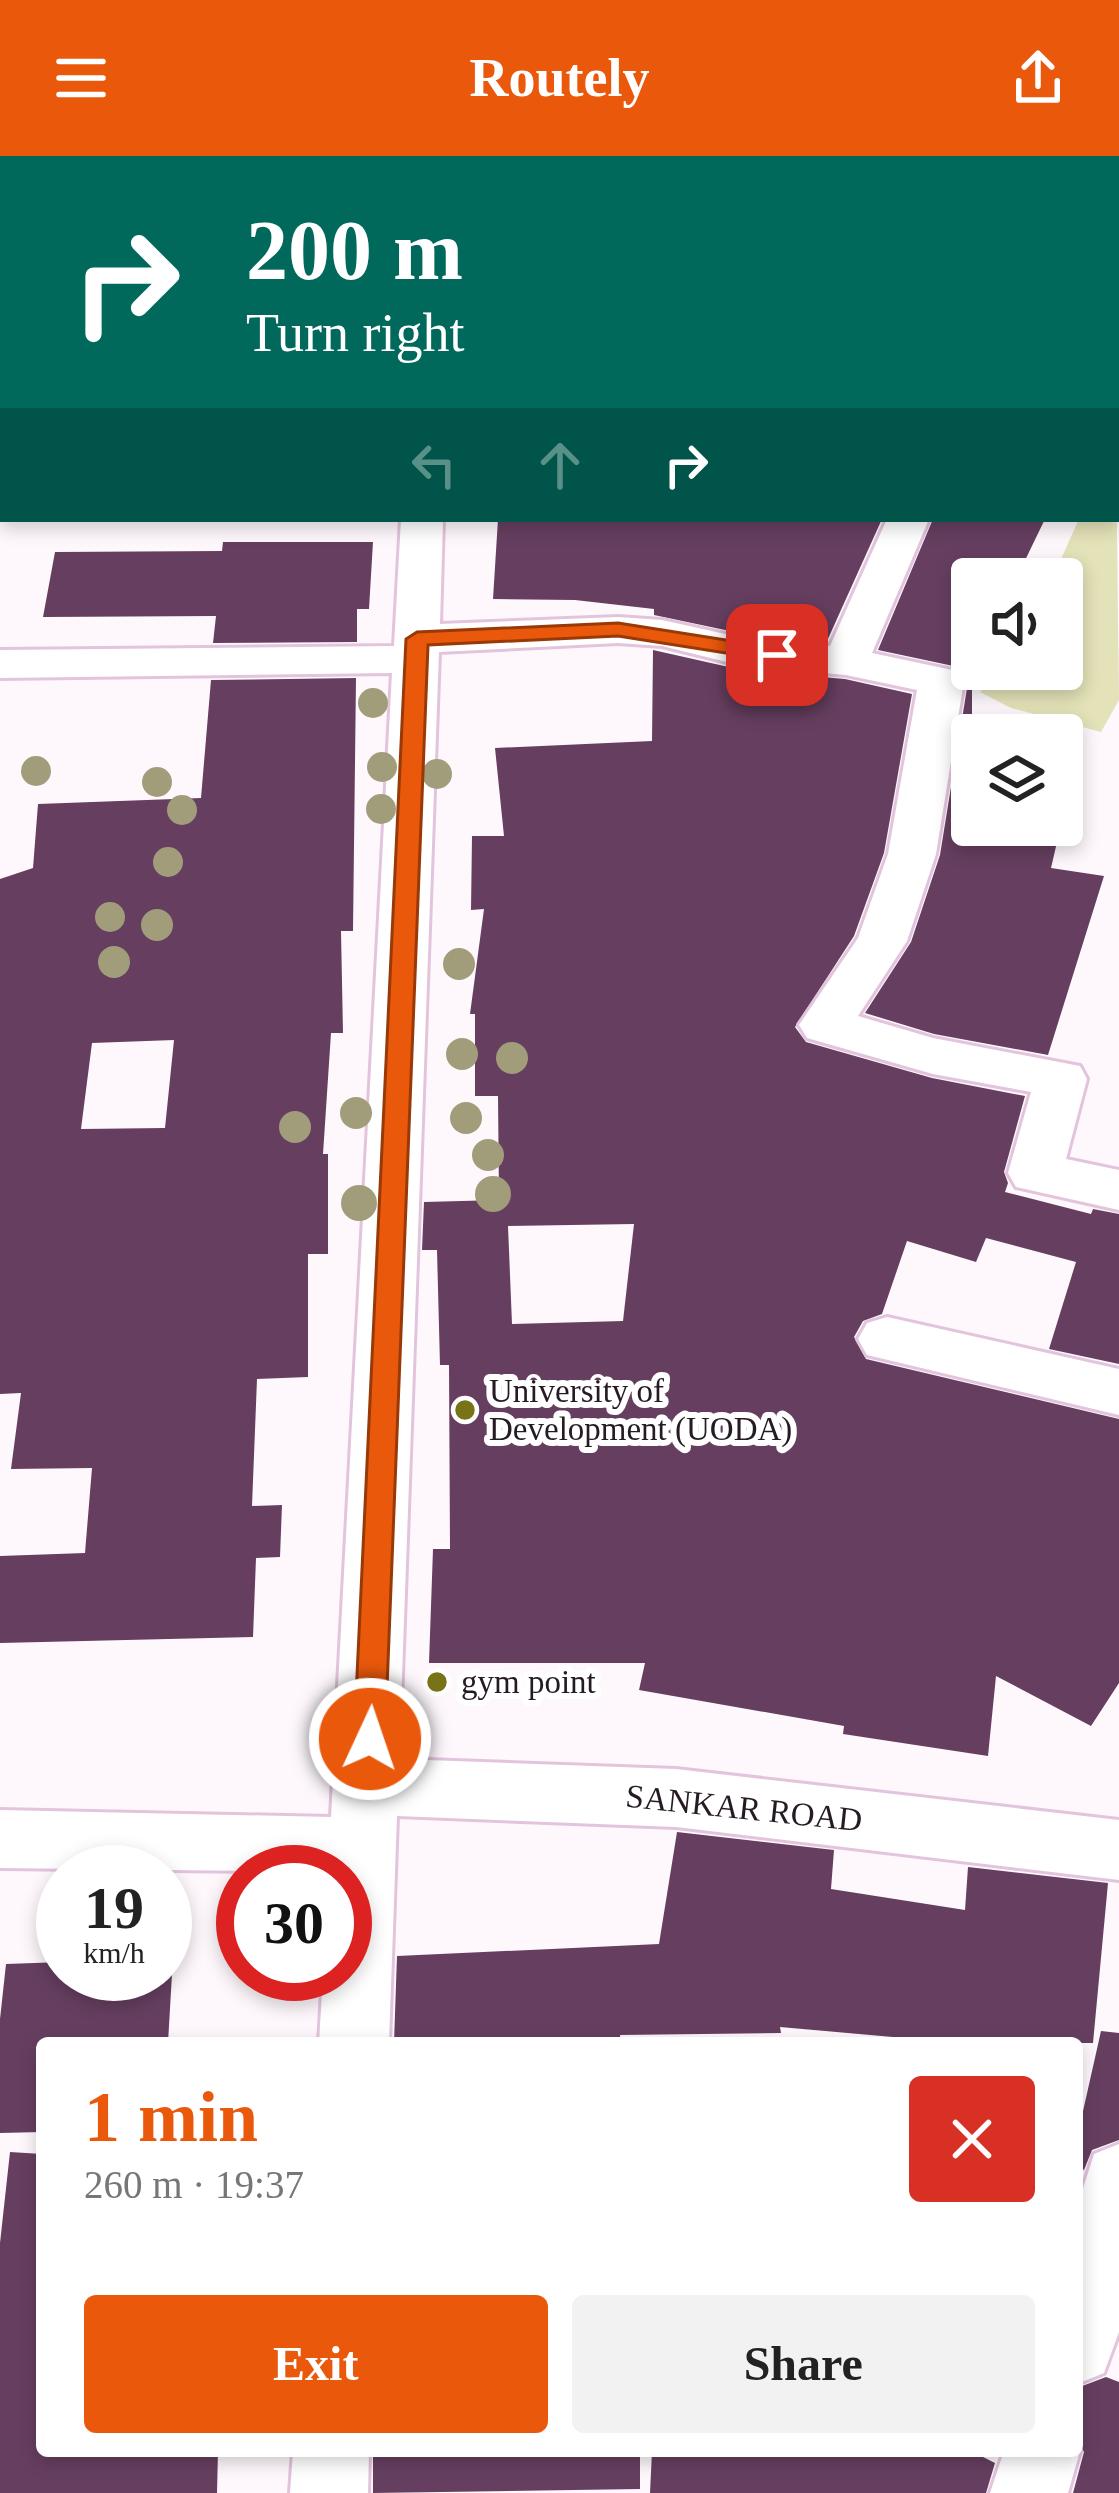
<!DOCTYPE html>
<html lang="en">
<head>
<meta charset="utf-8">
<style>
  body { margin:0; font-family:Georgia,serif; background:#f2f2f2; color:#222; height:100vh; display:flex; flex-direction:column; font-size:45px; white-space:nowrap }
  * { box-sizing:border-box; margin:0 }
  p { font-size:39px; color:#767676 }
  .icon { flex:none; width:66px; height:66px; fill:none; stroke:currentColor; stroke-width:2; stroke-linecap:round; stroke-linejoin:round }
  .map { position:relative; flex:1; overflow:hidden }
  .details { position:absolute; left:36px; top:1881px; width:1047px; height:420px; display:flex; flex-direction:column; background:#fff; border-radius:12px; box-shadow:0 6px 18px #0003 }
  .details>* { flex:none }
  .guide { position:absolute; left:0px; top:0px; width:1119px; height:366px; box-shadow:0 6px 18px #0003; background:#00695c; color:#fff; overflow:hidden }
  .fabs { position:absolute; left:951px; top:402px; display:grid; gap:24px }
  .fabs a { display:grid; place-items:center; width:132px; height:132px; border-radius:12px; background:#fff; box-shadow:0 6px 18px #0003; font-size:60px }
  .speed { position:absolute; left:36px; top:1689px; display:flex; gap:24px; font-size:60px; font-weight:700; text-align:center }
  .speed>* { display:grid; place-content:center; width:156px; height:156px; border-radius:50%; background:#fff; box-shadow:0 6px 18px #0003; line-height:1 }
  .speed small { font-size:30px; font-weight:400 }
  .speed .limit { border:18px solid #d22; background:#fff; color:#111 }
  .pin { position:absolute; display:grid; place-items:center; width:102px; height:102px; color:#fff; margin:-51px; border-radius:24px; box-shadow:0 6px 18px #0006 }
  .me { position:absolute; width:132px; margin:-66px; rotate:3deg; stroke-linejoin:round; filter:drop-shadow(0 0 9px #0008) }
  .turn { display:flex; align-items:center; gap:42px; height:252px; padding:0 48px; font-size:54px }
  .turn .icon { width:156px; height:156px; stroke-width:2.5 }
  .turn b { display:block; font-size:84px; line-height:102px }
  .lanes { display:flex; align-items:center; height:114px; padding:0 48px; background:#0003; justify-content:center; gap:60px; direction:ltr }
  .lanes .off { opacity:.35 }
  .round { display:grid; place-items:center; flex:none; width:126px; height:126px; border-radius:12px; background:#f2f2f2 }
  .head { display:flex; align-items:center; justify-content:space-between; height:204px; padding:0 48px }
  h1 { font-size:72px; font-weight:600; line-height:90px; color:#ea580c }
  .button { display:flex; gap:24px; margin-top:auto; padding:24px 48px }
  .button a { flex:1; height:138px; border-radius:12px; background:#ea580c; color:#fff; font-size:48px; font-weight:600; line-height:138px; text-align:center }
  .button a+a { background:#f2f2f2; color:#222 }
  header { display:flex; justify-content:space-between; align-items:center; height:156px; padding:0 48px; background:#ea580c; color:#fff; font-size:54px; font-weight:600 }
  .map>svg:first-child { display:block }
  .green { fill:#e3e2b8 }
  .building { fill:#663f60; fill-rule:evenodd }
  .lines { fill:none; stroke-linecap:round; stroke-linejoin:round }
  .minor-casing { stroke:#e3c4dd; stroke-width:6 }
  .secondary-casing { stroke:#e3c4dd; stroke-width:6 }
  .minor { fill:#fff; fill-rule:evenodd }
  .secondary { fill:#ffebfb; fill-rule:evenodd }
  .tree { fill:#a19d7b }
  .route { fill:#ea580c; stroke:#983908; stroke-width:3 }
  .poi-dot { fill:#777316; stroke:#fff; stroke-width:4.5 }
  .labels { text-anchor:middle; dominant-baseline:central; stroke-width:12; stroke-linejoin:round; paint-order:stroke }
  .poi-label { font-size:33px; fill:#261a24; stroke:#fff; text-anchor:start }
  .street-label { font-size:33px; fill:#261a24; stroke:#fff }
</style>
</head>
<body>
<header><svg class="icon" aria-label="menu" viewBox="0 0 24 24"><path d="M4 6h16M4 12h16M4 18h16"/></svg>Routely<svg class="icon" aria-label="share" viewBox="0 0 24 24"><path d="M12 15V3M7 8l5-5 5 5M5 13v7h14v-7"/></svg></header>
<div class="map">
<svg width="1119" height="2337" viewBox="0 0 1119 2337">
  <rect width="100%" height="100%" fill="#fef8fd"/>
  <polygon class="green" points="1116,295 1119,544 1101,576 1011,552 980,536 996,513 1062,513 1062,423 1052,423 1079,363 1116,363"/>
  <g class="building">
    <polygon points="498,363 882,363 827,485 744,478 654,459 654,453 575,444 493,443"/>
    <polygon points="933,363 1045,363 1016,423 972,423 972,669 1061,669 1051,712 1104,720 1048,899 934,878 865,857 911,786 940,699 968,526 958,511 878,494"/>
    <polygon points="223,386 373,386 369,453 357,453 357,486 213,487 216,460 43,461 55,396 222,395"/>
    <path d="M653 494 742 514 845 523 912 538 884 697 854 780 795 871 806 886 932 922 1025 940 1004 1016 1008 1027 1005 1036 1091 1058 1093 1053 1119 1058V1208L1049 1193 1076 1106 986 1082 976 1106 907 1085 882 1158 863 1165 854 1181 866 1203 1119 1263V1527L1091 1570 996 1520 988 1600 843 1578 844 1570 639 1534 645 1507H429L433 1393H450L449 1209H440L437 1094H422L424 1046 499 1044 498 940H475V858H470L484 753 471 754 472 680H504L495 592 652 585ZM634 1068 623 1165 512 1168 508 1070Z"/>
    <path d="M356 522 353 775H341L343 877H331L323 998H328V1098H308V1221L257 1223 252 1350 282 1349 280 1401 256 1402 253 1481 0 1487V1400L85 1397 92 1312 11 1313 21 1237 0 1238V723L33 712 38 648 201 642 211 524ZM174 884 165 972 81 973 92 887Z"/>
    <polygon points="677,1676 834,1694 831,1733 965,1754 968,1711 1108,1727 1093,1887 902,1887 904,1882 780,1871 781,1877 620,1879 621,1887 394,1887 397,1800 659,1788"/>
    <polygon points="63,1806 63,1818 172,1818 168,1887 42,1887 42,1976 0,1977 0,1863 6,1808"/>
    <polygon points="1101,1875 1119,1877 1119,1984 1092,1994 1084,2014 1077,2011 1077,1982"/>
    <polygon points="10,1996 42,1998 42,2295 218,2295 217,2337 0,2337 0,2087"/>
    <polygon points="1106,2221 1119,2226 1119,2337 1073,2337 1084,2296 1077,2283 1077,2232"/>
    <polygon points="373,2295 640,2295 640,2333 373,2337"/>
    <polygon points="652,2295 971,2295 995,2307 986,2337 650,2337"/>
  </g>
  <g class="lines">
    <g class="minor-casing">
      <g id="minor">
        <rect x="1116" y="22" width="3" height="22"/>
        <polygon points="401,363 443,363 440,468 618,461 662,464 743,482 830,490 887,363 929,363 872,497 957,515 964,525 936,698 907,785 858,860 933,882 1080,910 1087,923 1066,1003 1119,1014 1119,1054 1016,1031 1008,1017 1031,936 933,918 807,882 799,869 858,782 888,698 917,534 846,519 743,510 662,490 618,487 439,496 399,1603 676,1613 1119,1664 1119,1724 676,1671 397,1660 389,1887 319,1887 323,1818 345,1818 345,1716 0,1712 0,1654 331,1661 392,517 0,522 0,494 394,490"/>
        <polygon points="887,1161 1119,1213 1119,1259 867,1199 858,1183 867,1167"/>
        <polygon points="1119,1988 1119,2176 1104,2217 1077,2228 1077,2051 1094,1998"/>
        <polygon points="1077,2287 1080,2295 1068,2337 990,2337 1004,2295 1077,2295"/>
        <polygon points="293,2295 369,2295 368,2337 290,2337"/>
      </g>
    </g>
    <g class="secondary-casing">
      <polygon id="secondary" points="3,143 3,184 0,185 0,144"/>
    </g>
    <use href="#minor" class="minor"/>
    <use href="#secondary" class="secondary"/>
  </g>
  <g class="tree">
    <circle cx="785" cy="476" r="14"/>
    <circle cx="373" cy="547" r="15"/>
    <circle cx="382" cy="611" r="15"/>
    <circle cx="36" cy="615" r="15"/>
    <circle cx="437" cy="618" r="15"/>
    <circle cx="157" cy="626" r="15"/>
    <circle cx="381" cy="653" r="15"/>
    <circle cx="182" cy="654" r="15"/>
    <circle cx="168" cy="706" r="15"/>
    <circle cx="110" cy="761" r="15"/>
    <circle cx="157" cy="769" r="16"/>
    <circle cx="114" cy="806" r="16"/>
    <circle cx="459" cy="808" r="16"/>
    <circle cx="462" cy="898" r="16"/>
    <circle cx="512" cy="902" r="16"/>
    <circle cx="356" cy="957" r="16"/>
    <circle cx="466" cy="962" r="16"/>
    <circle cx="295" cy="971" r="16"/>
    <circle cx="488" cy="999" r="16"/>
    <circle cx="493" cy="1038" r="18"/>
    <circle cx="359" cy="1047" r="18"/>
  </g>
  <polygon class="route" points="618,467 777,492 788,499 777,505 618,480 428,489 385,1583 380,1593 370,1597 359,1593 354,1583 406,483 417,476"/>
  <g class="poi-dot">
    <circle cx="465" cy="1254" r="12"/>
    <circle cx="437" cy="1526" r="12"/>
  </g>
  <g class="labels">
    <g class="poi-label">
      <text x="489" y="1235">University of<tspan x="489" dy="38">Development (UODA)</tspan></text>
      <text x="461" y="1526">gym point</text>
    </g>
    <g class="street-label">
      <text transform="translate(744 1652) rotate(6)">SANKAR ROAD</text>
    </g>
  </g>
</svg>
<div class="fabs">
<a><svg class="icon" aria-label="sound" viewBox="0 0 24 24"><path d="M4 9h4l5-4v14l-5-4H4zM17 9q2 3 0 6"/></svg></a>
<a><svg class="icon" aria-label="layers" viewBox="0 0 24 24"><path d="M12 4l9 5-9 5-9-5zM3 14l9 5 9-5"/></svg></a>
</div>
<div class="speed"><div>19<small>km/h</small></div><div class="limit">30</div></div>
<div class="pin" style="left:777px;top:499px;background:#d93025"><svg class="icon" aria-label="arrive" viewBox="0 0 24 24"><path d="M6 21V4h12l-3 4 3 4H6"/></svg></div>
<svg class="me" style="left:370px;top:1583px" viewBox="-20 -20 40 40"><circle r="17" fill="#ea580c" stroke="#fff" stroke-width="3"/><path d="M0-11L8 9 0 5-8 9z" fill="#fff"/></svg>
<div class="guide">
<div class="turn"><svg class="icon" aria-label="right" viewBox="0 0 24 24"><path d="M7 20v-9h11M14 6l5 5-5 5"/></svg><div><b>200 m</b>Turn right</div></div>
<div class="lanes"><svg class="icon off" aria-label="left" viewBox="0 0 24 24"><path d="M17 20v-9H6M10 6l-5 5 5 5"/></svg><svg class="icon off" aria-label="ahead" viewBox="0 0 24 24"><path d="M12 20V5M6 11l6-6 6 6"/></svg><svg class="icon" aria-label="right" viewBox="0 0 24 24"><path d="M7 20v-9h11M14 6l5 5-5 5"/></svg></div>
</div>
<section class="details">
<div class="head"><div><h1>1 min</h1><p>260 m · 19:37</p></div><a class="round" style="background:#d93025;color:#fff"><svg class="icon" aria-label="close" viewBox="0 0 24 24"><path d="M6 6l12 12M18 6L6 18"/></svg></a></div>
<div class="button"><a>Exit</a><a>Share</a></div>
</section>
</div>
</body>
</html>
